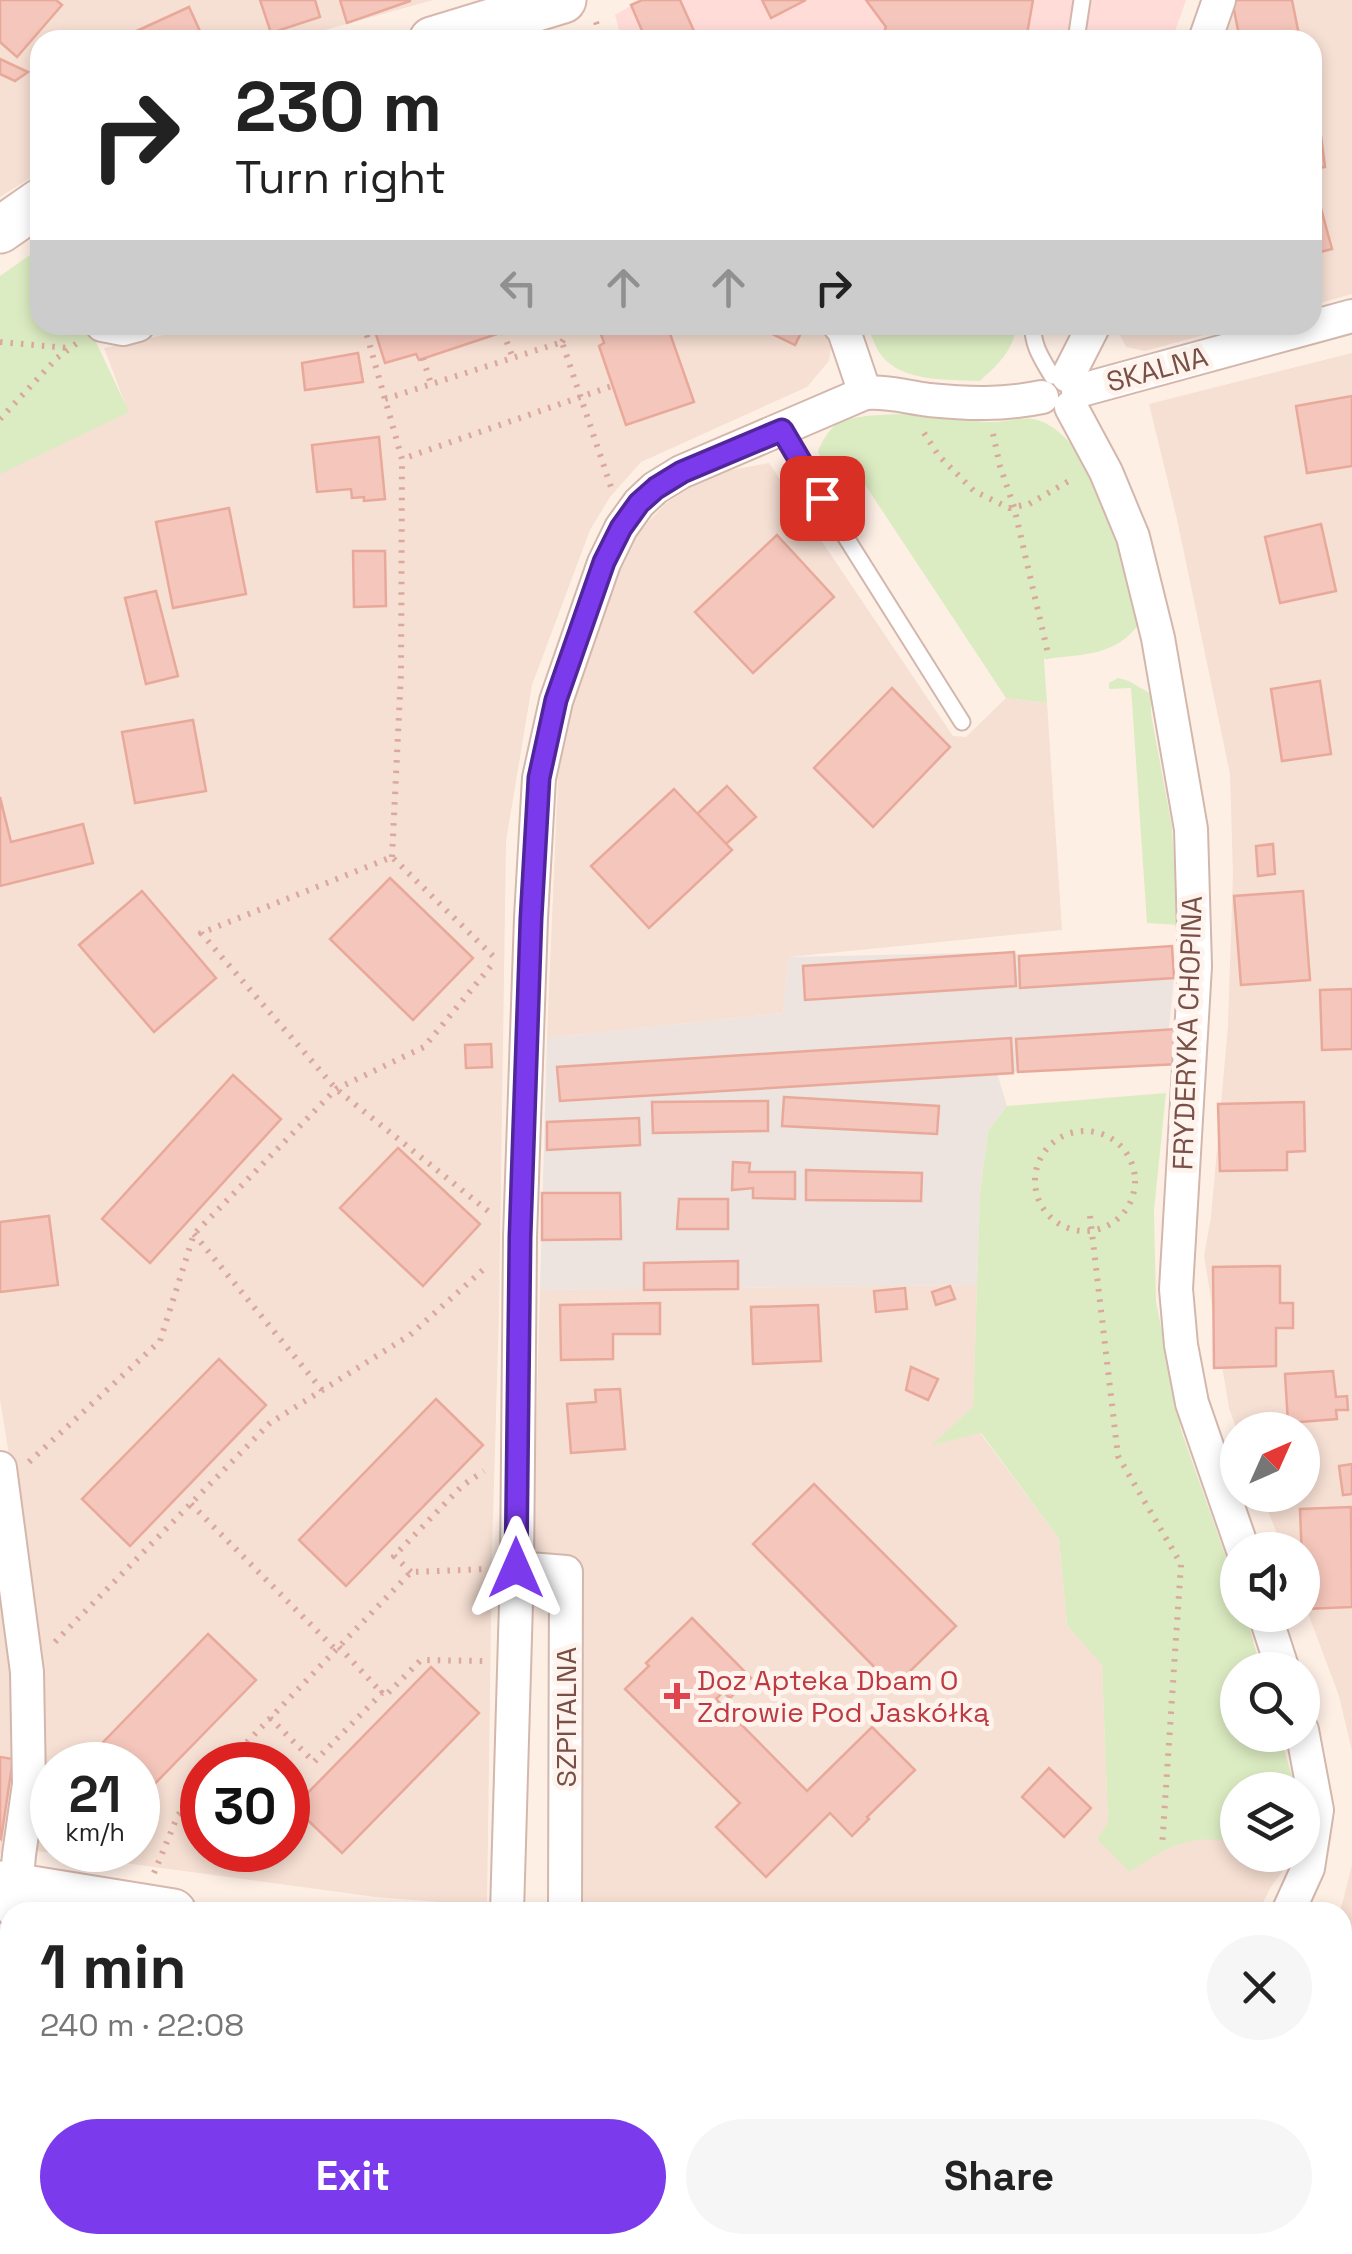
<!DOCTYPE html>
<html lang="en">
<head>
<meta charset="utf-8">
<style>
  body { margin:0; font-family:"Space Grotesk",sans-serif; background:#f6f6f6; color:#222; height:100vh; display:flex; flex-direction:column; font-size:38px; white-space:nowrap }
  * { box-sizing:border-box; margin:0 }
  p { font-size:32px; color:#767676 }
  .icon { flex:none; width:55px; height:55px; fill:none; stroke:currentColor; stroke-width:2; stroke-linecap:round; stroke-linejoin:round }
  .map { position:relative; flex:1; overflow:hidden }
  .details { position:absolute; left:0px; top:1902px; width:1352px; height:352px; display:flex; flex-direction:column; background:#fff; border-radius:30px 30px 0 0; box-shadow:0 5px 15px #0003 }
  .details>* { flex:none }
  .hud { position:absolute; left:30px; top:30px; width:1292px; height:305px; border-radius:30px; box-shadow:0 5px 15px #0003; background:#fff; color:#222; overflow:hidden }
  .needle { width:65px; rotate:45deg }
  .buttons { position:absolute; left:1220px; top:1412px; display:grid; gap:20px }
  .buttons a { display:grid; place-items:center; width:100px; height:100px; border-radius:50%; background:#fff; box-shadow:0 5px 15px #0003; font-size:50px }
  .speed { position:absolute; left:30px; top:1742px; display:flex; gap:20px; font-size:50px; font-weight:700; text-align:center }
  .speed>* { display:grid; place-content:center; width:130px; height:130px; border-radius:50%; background:#fff; box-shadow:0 5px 15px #0003; line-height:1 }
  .speed small { font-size:25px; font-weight:400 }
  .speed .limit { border:15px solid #d22; background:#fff; color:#111 }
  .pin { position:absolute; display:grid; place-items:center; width:85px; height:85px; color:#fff; margin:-42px; border-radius:20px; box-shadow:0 5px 15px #0006 }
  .me { position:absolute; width:110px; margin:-55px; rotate:0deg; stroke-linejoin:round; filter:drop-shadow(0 0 8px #0008) }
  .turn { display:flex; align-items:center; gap:35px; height:210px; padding:0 40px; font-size:45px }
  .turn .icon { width:130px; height:130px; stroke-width:2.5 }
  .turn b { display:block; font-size:70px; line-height:85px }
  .lanes { display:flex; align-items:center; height:95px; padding:0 40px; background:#0003; justify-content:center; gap:50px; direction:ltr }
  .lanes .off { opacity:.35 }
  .round { display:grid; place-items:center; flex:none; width:105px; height:105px; border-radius:52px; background:#f6f6f6 }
  .overview { display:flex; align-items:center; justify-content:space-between; height:170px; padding:0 40px }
  h1 { font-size:60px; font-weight:700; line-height:75px }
  .primary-button { display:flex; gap:20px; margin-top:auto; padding:20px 40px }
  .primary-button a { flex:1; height:115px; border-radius:60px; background:#7c3aed; color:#fff; font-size:40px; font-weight:700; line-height:115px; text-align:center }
  .primary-button a+a { background:#f6f6f6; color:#222 }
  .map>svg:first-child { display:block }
  .residential { fill:#f6dfd3; fill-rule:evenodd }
  .commercial { fill:#ffdcd8 }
  .industrial { fill:#ede3df }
  .medical { fill:#fcd8e3 }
  .green { fill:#dcecc2 }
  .building { fill:#f5c6bb; stroke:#e9a99a; stroke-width:2.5 }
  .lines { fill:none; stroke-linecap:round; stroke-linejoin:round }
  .lane-casing { stroke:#d3b7ad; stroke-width:19 }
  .street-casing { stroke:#d3b7ad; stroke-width:36 }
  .secondary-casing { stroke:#d8b7ac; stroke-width:49 }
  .path { stroke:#daa99e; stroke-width:6; stroke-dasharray:2.5 8; stroke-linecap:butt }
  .lane { stroke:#fff; stroke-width:15 }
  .street { stroke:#fff; stroke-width:32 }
  .secondary { stroke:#fff; stroke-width:45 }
  .route-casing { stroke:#51269a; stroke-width:25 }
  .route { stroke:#7c3aed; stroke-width:18 }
  .health-dot { fill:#e0444e; stroke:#fff4ed; stroke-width:4 }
  .labels { text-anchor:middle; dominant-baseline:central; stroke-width:10; stroke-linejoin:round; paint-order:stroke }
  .street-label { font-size:28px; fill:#795048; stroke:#fff4ed }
  .health-label { font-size:28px; fill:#be3a42; stroke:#fff4ed; text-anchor:start }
</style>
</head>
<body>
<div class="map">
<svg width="1352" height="2254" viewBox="0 0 1352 2254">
  <rect width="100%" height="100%" fill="#feefe5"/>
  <g class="residential">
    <polygon points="0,0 433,0 289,40 40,40 40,172 0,197"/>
    <polygon points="1236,0 1352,0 1352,294 1313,305 1312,40 1221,40"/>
    <path d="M211 325H818L823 329 831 347 829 361 807 387 641 462 610 497 590 530 532 685 506 841 499 1313 492 1550 487 1906 376 1897 29 1850 45 1765 25 1555 0 1399V469L126 406 104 348ZM52 1765H138V1850H52ZM202 1765H288V1850H202Z"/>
    <polygon points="1119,325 1240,325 1145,351 1126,347 1117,329"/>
    <polygon points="1352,353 1352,1751 1339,1696 1303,1600 1302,1550 1283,1550 1262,1495 1302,1495 1302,1430 1237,1431 1229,1408 1204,1256 1211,1217 1228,1025 1233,874 1230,774 1177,519 1149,404"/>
    <polygon points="769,463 953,736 966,737 1006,698 1047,703 1062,930 789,957 783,1013 547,1038 558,777 580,657 619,565 641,530 665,504 710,474"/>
    <polygon points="977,1285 973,1408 934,1444 980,1433 1059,1539 1067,1625 1102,1664 1108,1823 1130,1871 1153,1856 1183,1842 1214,1837 1237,1842 1238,1855 1292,1855 1292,1858 1271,1887 1258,1912 580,1912 583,1590 574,1562 533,1550 540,1290"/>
    <polygon points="0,1546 17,1687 6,1855 0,1853"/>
    <polygon points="1352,1865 1352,2038 1343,2033 1342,1912 1340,1912"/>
    <polygon points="1343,2112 1352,2116 1352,2254 1213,2254 1212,2245 1342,2245"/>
  </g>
  <polygon class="commercial" points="641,0 1186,0 1172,40 622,40 615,15"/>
  <polygon class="industrial" points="1172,946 1174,978 1165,1065 997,1073 1007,1106 988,1131 980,1193 977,1285 540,1290 547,1038 783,1013 789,957 1014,952 1019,956"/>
  <polygon class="medical" points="47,2245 1145,2245 1146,2254 47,2254"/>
  <g class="green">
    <polygon points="40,248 40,325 88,325 129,412 0,474 0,276"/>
    <path d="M867 325H1016C1014 351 998 364 980 381 947 379 903 383 881 355 875 347 871 334 867 325Z"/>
    <path d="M919 413C942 416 965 420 987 422 1002 423 1019 417 1033 419 1096 431 1125 569 1141 621 1117 657 1083 654 1044 659L1047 703 1006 698 848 459 825 471 818 451C822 442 828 430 837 424 854 413 898 415 919 413Z"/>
    <polygon points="1118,678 1129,681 1151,694 1151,714 1172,827 1178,925 1147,923 1131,688 1109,689 1109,683"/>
    <path d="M1166 1093 1154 1211 1156 1301 1181 1430 1237 1588 1238 1615H1246L1261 1670H1238V1735H1280L1293 1780 1294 1790H1238L1237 1842C1192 1833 1167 1846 1130 1872L1097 1839 1108 1823 1102 1665 1067 1625 1059 1539 981 1433 932 1445 973 1407 980 1193 988 1131 1007 1106Z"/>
  </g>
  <g class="building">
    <polygon points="0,0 56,0 62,5 17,57 0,42"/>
    <polygon points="260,0 315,0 320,17 271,33"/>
    <polygon points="340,0 410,0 410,1 347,23"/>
    <polygon points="642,0 680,0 698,40 646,40 631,5"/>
    <polygon points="762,0 806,0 771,18"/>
    <polygon points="866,0 1033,0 1026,40 881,40 886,27"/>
    <polygon points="1232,0 1292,0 1300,40 1240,40"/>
    <polygon points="189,7 204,40 117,40"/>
    <polygon points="0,59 28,72 15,81 0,74"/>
    <polygon points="1318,113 1325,167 1312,169 1312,114"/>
    <polygon points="1319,201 1332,249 1312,254 1312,203"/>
    <polygon points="373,325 524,325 419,360 416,354 385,363"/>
    <polygon points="598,325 667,325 694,402 626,425 599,346 604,343"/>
    <polygon points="754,325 805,325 795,345"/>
    <polygon points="358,353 363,382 305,390 302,363"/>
    <polygon points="1352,396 1352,466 1307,473 1296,406"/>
    <polygon points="379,437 385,499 364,501 364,497 352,498 351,489 317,492 312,445"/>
    <polygon points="229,508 246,594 173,608 156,522"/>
    <polygon points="1321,524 1336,591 1280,603 1265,537"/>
    <polygon points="777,535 834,597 753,673 695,612"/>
    <polygon points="353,551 385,551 386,606 354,607"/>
    <polygon points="156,591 178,676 146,684 125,598"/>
    <polygon points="1320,681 1331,754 1282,761 1271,689"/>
    <polygon points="892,688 950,747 873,827 814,768"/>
    <polygon points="193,720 206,791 135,803 122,732"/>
    <polygon points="727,786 756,817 726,844 697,814"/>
    <polygon points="674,789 732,850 649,928 591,866"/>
    <polygon points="0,797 11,842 83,824 93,863 0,886"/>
    <polygon points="1273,844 1275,874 1258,876 1256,846"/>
    <polygon points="390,878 473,958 413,1020 330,939"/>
    <polygon points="142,891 216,978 154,1032 79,945"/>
    <polygon points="1303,891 1310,980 1241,985 1234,896"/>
    <polygon points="1172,946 1174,978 1020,988 1019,956"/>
    <polygon points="1014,952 1016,986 805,1000 803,966"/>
    <polygon points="1352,989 1352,1049 1322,1050 1320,990"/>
    <polygon points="1177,1029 1179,1064 1018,1072 1016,1039"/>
    <polygon points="1011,1038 1013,1073 560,1101 557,1067"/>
    <polygon points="491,1044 492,1067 466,1068 465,1045"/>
    <polygon points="233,1075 281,1119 150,1263 102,1219"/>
    <polygon points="784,1097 939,1106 937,1134 782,1126"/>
    <polygon points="768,1101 768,1131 653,1133 652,1102"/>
    <polygon points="1304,1102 1305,1151 1287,1152 1287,1170 1220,1171 1218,1104"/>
    <polygon points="639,1118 640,1145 547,1150 547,1122"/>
    <polygon points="398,1148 480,1224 423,1286 340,1208"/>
    <polygon points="733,1162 750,1163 749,1172 795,1172 795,1199 753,1198 753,1188 732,1190"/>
    <polygon points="806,1170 922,1173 921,1201 806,1200"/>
    <polygon points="542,1193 620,1193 621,1239 542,1240"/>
    <polygon points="679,1199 728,1199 728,1229 677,1229"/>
    <polygon points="49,1216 58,1285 0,1292 0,1222"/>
    <polygon points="738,1261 738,1289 644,1290 644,1263"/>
    <polygon points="1280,1266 1280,1303 1293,1303 1293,1328 1276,1328 1276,1366 1214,1368 1213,1267"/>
    <polygon points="950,1286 955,1299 936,1305 932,1292"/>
    <polygon points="905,1288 907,1309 876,1312 874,1291"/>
    <polygon points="660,1303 660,1334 613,1334 613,1359 561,1360 560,1305"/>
    <polygon points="818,1305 821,1361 753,1364 751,1307"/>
    <polygon points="219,1359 266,1405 130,1546 82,1499"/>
    <polygon points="911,1367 938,1379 928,1400 906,1390"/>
    <polygon points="1333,1371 1336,1397 1347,1396 1348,1410 1336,1410 1337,1419 1288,1423 1285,1374"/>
    <polygon points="620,1389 625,1449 571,1453 567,1404 596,1402 595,1390"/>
    <polygon points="436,1399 483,1445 346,1586 299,1540"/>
    <polygon points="1352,1464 1352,1494 1343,1495 1339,1466"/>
    <polygon points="814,1484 956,1626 894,1687 753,1544"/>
    <polygon points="1351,1507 1352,1607 1304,1609 1300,1509"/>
    <polygon points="692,1618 751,1678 730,1698 723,1692 716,1699 807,1791 872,1727 915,1770 867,1817 869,1819 852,1836 830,1813 766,1877 716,1827 740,1803 625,1689 649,1666 646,1663"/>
    <polygon points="208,1634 256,1680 138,1801 138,1765 81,1765"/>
    <polygon points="431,1667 479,1713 342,1853 294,1807"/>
    <polygon points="0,1757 13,1759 1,1839 0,1838"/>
    <polygon points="1049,1768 1091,1808 1064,1837 1022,1797"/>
    <polygon points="1342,1967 1352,1971 1352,2032 1342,2028"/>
    <polygon points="1342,2124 1352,2125 1352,2177 1342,2177"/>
  </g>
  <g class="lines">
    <g class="lane-casing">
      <g id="lane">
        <polyline points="1076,40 1082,0"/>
        <path d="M1033 325C1032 345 1042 359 1052 376"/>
        <polyline points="782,430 801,466 962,722"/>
        <polyline points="382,2245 432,2254"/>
        <polyline points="186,2254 186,2245"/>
        <polyline points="458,2254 465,2245"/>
        <polyline points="738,2254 739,2245"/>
        <path d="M761 2254C796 2244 831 2247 867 2252L869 2254"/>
      </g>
    </g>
    <g class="street-casing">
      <g id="street">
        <polyline points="1205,40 1219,0"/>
        <polyline points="102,325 123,329 138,325"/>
        <polyline points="839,325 844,331 865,393"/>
        <polyline points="1068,376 1094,325"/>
        <polyline points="1078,391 1352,316"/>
        <polyline points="1071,407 1106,472 1133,537 1158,638 1191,829 1195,966 1176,1289 1181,1345 1192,1403 1243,1550"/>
        <polyline points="0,1468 27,1672 29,1784 19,1855 14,1912"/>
        <polyline points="517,1568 566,1572 565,1912"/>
        <polyline points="1265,1615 1283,1670"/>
        <path d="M507 1912 517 1568 520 1237 531 918 539 778 556 701 604 563 621 528 639 503 655 488 681 472 865 393C888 391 906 397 929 400 969 404 1003 405 1042 397"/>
        <polyline points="1288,1912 1308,1868 1317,1810 1302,1730"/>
        <polyline points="1342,2071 1352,2075"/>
        <polyline points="31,2245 32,2254"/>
      </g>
    </g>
    <g class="secondary-casing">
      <g id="secondary">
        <polyline points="432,40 563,0"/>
        <polyline points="0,230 40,202"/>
        <polyline points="0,1884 173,1912"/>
        <polyline points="1179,2245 1180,2254"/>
      </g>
    </g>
    <g class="path">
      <polyline points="596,22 602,40"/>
      <polyline points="364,325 402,459 612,386"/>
      <polyline points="503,332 513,358"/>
      <polyline points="0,342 68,348"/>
      <polyline points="562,342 573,325"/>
      <polyline points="423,358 431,384"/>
      <polyline points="385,399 562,342 611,487"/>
      <polyline points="0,419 57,358 77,343"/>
      <polyline points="924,433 939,456 974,491 1009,508 1029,504 1074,478"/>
      <polyline points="993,434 1000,466 1014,507 1049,658"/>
      <polyline points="392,857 401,673 402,459"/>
      <circle cx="1085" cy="1181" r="50"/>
      <polyline points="488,1211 336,1089 201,933 392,857 496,959"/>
      <polyline points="1090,1216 1118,1456 1181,1564 1162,1847"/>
      <polyline points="194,1234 322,1390"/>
      <polyline points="29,1462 160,1341 194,1234 336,1089 424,1047 495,961"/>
      <polyline points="191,1504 336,1650"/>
      <polyline points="411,1572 394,1556 463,1485 484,1471"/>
      <polyline points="55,1642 270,1423 410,1335 485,1268"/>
      <polyline points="339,1647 382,1693"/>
      <polyline points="270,1718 314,1762 382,1693 385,1696 421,1660 483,1661"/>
      <polyline points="225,1765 411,1572 487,1569"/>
      <polyline points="154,1873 178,1815 202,1789"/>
      <polyline points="487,2247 512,2254"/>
      <polyline points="591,2254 601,2254"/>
      <polyline points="647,2254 662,2245"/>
    </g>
    <use href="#lane" class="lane"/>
    <use href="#street" class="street"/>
    <use href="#secondary" class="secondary"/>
  </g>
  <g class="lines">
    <g class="route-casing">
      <polyline id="route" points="516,1568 520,1237 531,918 539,778 556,700 604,562 621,528 639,503 656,488 682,472 782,430 822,498"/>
    </g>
    <use href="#route" class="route"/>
  </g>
  <path class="health-dot" d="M672 1681h10v10h10v10h-10v10h-10v-10h-10v-10h10z"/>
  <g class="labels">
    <g class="street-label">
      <text transform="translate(1157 369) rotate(-15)">SKALNA</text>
      <text transform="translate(1187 1033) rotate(-88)">FRYDERYKA CHOPINA</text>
      <text transform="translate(566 1717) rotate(-90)">SZPITALNA</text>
    </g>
    <g class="health-label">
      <text x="697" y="1680">Doz Apteka Dbam O<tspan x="697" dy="32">Zdrowie Pod Jaskółką</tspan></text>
    </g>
  </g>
</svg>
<div class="buttons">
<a><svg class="needle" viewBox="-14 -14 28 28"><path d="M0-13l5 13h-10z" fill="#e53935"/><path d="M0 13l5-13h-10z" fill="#767676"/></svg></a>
<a><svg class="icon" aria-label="sound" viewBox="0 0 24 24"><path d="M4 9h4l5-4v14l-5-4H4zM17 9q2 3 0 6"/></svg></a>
<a><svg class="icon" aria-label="search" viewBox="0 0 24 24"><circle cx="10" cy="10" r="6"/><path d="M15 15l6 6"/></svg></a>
<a><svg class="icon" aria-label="layers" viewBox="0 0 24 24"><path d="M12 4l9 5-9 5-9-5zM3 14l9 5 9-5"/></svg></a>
</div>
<div class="speed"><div>21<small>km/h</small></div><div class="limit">30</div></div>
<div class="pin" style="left:822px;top:498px;background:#d93025"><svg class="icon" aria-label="arrive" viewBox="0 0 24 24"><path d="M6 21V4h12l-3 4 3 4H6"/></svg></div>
<svg class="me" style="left:516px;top:1568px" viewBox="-20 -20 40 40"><path d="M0-17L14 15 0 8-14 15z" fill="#7c3aed" stroke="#fff" stroke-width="4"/></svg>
<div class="hud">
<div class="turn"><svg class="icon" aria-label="right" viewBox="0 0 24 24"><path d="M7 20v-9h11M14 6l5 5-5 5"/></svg><div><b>230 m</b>Turn right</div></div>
<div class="lanes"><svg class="icon off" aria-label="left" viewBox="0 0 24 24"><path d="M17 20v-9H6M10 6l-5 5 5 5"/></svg><svg class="icon off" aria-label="ahead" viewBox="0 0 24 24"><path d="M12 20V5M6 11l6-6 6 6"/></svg><svg class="icon off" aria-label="ahead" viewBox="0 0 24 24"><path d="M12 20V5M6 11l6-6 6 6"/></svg><svg class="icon" aria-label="right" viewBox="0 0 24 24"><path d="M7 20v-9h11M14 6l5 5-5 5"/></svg></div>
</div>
<section class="details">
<div class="overview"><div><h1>1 min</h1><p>240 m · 22:08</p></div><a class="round"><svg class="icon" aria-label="close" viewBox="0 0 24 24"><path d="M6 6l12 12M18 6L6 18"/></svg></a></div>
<div class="primary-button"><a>Exit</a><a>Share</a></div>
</section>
</div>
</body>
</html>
